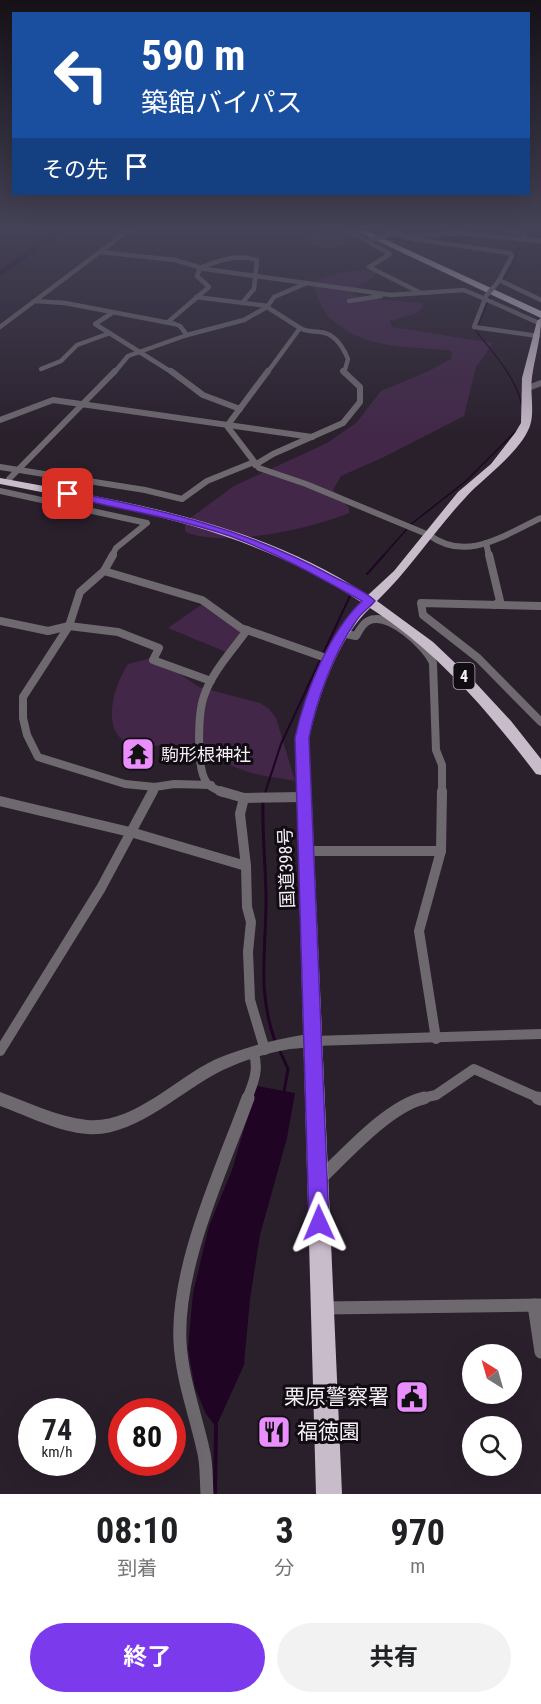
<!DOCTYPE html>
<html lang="ja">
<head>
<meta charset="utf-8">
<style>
  body { margin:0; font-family:"Roboto Condensed","Noto Sans JP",sans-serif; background:#f2f2f2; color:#202124; height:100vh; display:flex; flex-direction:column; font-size:22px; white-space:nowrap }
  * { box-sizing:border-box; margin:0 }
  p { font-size:20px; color:#757577 }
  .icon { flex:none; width:33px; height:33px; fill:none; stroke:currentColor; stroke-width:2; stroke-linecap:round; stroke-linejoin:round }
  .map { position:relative; height:1494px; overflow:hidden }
  .panel { display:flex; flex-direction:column; background:#fff; flex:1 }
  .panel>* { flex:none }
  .top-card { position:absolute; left:12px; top:12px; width:518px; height:183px; border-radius:0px; box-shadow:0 6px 24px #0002; background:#1a4fa0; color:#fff; overflow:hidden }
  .needle { width:39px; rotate:323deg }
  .fabs { position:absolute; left:462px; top:1344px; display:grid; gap:12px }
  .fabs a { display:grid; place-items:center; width:60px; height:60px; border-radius:50%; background:#fff; box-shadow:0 6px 24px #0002; font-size:30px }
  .speed { position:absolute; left:18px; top:1398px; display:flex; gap:12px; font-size:30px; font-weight:700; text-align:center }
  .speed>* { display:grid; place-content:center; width:78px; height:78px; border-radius:50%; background:#fff; box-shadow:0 6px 24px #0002; line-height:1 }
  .speed small { font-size:15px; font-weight:400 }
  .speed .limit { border:9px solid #d22; background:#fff; color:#111 }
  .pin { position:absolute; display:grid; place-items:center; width:51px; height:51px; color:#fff; margin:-26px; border-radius:12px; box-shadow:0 3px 9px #0006 }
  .me { position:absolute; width:66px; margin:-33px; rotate:359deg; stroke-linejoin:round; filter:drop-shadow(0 0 4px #0008) }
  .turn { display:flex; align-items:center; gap:21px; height:126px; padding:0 30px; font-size:27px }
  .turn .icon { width:78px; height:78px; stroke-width:2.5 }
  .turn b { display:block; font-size:42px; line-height:51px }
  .then { display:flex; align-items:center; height:57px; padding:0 30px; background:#0003; gap:12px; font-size:22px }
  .eta { display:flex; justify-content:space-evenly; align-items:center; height:102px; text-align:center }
  .eta b { font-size:36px; font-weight:700; line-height:42px }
  .primary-button { display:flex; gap:12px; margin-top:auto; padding:12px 30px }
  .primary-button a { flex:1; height:69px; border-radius:36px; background:#7c3aed; color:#fff; font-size:24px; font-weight:700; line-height:69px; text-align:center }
  .primary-button a+a { background:#f2f2f2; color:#202124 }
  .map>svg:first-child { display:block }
  .green { fill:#422748 }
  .water { fill:#1f0424 }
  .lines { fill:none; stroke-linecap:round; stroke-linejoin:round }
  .stream-far3 { stroke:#1f0424; stroke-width:1.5 }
  .stream-far2 { stroke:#1f0424; stroke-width:2 }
  .stream-far1 { stroke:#1f0424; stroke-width:3 }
  .stream { stroke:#1f0424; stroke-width:4 }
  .river { fill:#1f0424; fill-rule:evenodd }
  .minor-far4 { stroke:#6e696f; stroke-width:4.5 }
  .minor-far3 { stroke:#6e696f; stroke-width:6 }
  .minor-far2 { stroke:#6e696f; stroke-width:8 }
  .minor-far1 { stroke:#6e696f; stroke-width:10 }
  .minor { stroke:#6e696f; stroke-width:13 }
  .tertiary { fill:#6e696f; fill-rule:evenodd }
  .trunk { fill:#c8bbca; fill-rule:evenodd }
  .motorway { fill:#d6c9d9; fill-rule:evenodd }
  .minor-bridge { stroke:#6e696f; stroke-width:4.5 }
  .route { fill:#7c3aed; stroke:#51269a; stroke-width:1.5 }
  .labels { text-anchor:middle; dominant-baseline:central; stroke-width:6; stroke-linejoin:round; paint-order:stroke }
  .shield { fill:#100c11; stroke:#b0aab2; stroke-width:1.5 }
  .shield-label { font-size:16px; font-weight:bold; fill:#f5eef7 }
  .poi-label { font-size:18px; fill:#f5eef7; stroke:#100c11; text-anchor:start }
  .street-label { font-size:18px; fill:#f5eef7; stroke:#100c11 }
  .near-poi-label { font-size:21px; fill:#f5eef7; stroke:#100c11; text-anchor:end }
</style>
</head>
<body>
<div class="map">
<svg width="541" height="1494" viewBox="0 0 541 1494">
  <rect width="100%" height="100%" fill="#2a202c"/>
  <g class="green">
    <path d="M322 230H350L358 235C349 252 319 249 304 243V240Z"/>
    <path d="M364 270 375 272 374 277 358 286 354 294 363 298 422 303 423 308 417 313 390 321 392 327 493 343 476 367 464 416 384 457 341 476 333 490 349 508V513C309 529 229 547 188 533L185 531V522L234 486 327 443 356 423 381 391 427 372 451 359 452 353 448 350C407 347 361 349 329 317 321 308 317 294 311 284L313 281 343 272Z"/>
    <polygon points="201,605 242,632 226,652 168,628"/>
    <path d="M155 657 199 687 260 703 269 709 276 718 295 781C277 777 257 776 240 769 223 763 206 752 189 747 171 742 151 749 133 745 98 735 114 685 128 664Z"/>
  </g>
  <polygon class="water" points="257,1086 295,1093 287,1138 260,1235 250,1299 244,1365 216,1427 206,1414 195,1388 188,1349 193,1293 209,1226 232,1170"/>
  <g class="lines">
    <g class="stream-far3">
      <polyline points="500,284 512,266 522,239"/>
      <path d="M490 297 476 331C494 354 516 377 522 406"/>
      <polyline points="410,525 466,481 516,431"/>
      <polyline points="383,556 407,529"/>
    </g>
    <g class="stream-far2">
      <polyline points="367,574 384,555"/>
      <polyline points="265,793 281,744 350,596"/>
    </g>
    <g class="stream-far1">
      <path d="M263 803C262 835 266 867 266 900 266 951 257 991 275 1041"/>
      <polyline points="279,1049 288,1069 284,1092"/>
    </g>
    <polyline class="stream" points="215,1494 216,1425"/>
    <polygon class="river" points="58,230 67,230 0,276 0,270"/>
    <g class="minor-far4">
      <polyline points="347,230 390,254 369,267 419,292"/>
      <polyline points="384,230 414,239 510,253 512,256 498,282"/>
      <polyline points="506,230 523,234 526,239"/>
      <polyline points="413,236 460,233 541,241"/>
      <polyline points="101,252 175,260 205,269 391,295 464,290 485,299 474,327 538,336"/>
      <polyline points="499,280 541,300"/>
      <polyline points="486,296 485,299 541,324"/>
      <polyline points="196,297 268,306"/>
      <polyline points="35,301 65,303 175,324 180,326 187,335"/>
      <polyline points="349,301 381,296"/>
      <polyline points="112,313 95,324 173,373"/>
      <path d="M168 322 209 287 197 276 200 268C219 260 237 254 257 260L254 289 242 303"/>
      <polyline points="0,327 129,230"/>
      <path d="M300 328C307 332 312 331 320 332 335 333 343 347 348 359L344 373"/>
      <polyline points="41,369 61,361 77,345 110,333"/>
      <polyline points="114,373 128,356 187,335 244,320 267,307 274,297 307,283"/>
      <polyline points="267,373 300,328 267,307"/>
    </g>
    <g class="minor-far3">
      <polyline points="171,371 203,395 240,409"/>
      <path d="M268 371 227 426 259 468 306 484 429 535C467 563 504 535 541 518"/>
      <polyline points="528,388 541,383"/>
      <polyline points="0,420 53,400 312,437"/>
      <polyline points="255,465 273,454 343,423 360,402 360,387 343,371"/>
      <polyline points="0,467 145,490 182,499 207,481 254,462"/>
      <polyline points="9,479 115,371"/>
      <polyline points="0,491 147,523 116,548 112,556"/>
      <polyline points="486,543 489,556"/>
    </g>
    <g class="minor-far2">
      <polyline points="113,555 104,571 80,592 69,626 23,697 23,718 27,735 38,757 125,784 155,787 174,784 211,785"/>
      <polyline points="489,555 500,601 495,605"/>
      <polyline points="104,571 202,600 241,628 329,659"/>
      <polyline points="541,606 421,603 423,615 478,658 541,722"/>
      <polyline points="0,621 48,631 69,626 118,632 159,648 153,660 211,681"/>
      <path d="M341 633 356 636C359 631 362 624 368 621 388 611 426 646 433 663L436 750 442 765V793"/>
      <polyline points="152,793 155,787"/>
      <path d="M223 793C218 790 211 788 207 783 196 770 198 713 204 696 212 672 232 651 247 630"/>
    </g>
    <g class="minor-far1">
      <polyline points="220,791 244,798 303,797"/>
      <polyline points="244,798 240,814 246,866 247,907 251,922 248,952 250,1000 265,1050"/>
      <polyline points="0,801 134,833 246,866"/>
      <polyline points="305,851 441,851"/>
      <polyline points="436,1039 419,931 441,851 442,791"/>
      <polyline points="313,1041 541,1034"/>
      <polyline points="0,1051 101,888 153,791"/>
      <path d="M247 1099C253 1083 259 1071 254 1054"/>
      <polyline points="418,1099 436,1095 474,1069 541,1099"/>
    </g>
    <g class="minor">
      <polyline points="538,1098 541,1099"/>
      <path d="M321 1178C347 1153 389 1106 424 1098"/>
      <polyline points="534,1305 541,1352"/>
      <polyline points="325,1308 541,1305"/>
      <path d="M207 1494C206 1479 207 1463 203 1449 195 1413 182 1379 180 1342 176 1266 222 1169 248 1098"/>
    </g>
    <path class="tertiary" d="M302 1035H312L317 1037 319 1041 317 1045C308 1048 299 1048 290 1049 267 1053 244 1060 223 1070 183 1089 135 1138 88 1134 58 1132 28 1116 0 1106V1092C28 1102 58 1117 87 1120 133 1124 175 1079 214 1060 242 1048 272 1040 302 1035Z"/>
    <path class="trunk" d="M541 318C541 339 535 356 532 377 530 391 534 408 531 422 525 449 483 478 466 497 434 531 411 568 377 601L433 642 473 680 511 721 541 759V775L536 774C488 711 437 651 370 608 338 638 319 695 309 738L342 1494H316L295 738C305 692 327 635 361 602 244 526 133 510 0 484V478C133 503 252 521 368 595L394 571 458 492 491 464 515 433 521 423 522 378 537 321Z"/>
    <polygon class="motorway" points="354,230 365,230 541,311 541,318"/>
    <g class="minor-bridge">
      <polyline points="368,241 393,234"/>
      <polyline points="486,296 498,282"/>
    </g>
  </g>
  <linearGradient id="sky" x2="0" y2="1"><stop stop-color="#171218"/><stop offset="0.52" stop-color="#444256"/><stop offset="1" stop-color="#444256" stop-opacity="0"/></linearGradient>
  <rect width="541" height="439" fill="url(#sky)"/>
  <path class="route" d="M68 491C162 510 247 529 332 576 345 583 365 590 375 601 369 608 361 613 356 621 334 652 316 701 309 738L329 1223 326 1230 319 1233 312 1230 309 1223 295 738C304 695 329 632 362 601 319 577 277 553 230 536 176 518 120 509 64 496L63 494Z"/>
  <defs>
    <g id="temple-square" transform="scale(1.725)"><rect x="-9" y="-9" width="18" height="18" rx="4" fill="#ea8dfd" stroke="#100c11"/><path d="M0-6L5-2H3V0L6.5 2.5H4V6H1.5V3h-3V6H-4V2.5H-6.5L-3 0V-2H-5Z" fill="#111"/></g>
    <g id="civic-square" transform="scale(1.725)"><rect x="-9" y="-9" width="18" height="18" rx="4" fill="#ea8dfd" stroke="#100c11"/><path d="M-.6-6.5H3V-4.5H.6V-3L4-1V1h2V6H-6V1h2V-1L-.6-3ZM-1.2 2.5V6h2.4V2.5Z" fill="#111"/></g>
    <g id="restaurant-square" transform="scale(1.725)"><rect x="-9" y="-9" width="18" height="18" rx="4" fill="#ea8dfd" stroke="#100c11"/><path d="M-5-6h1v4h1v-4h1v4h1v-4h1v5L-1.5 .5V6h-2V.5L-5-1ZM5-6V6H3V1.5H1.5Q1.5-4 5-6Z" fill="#111"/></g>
  </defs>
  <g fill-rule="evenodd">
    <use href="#temple-square" x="138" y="754"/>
    <use href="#civic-square" x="412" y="1397"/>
    <use href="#restaurant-square" x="274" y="1432"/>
  </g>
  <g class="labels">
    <rect class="shield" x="453.5" y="663" width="21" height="26" rx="4.5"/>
    <g class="shield-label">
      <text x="464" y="676">4</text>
    </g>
    <g class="poi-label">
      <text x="161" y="754">駒形根神社</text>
    </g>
    <g class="street-label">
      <text transform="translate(286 868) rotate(-92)">国道398号</text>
    </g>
    <g class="near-poi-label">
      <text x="389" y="1397">栗原警察署</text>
      <text x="297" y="1432" text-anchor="start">福徳園</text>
    </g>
  </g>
</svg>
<div class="fabs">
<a><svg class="needle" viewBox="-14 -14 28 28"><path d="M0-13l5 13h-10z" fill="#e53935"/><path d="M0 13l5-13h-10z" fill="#757577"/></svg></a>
<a><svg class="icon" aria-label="search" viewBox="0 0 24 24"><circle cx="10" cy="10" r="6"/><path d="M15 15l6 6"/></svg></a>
</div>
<div class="speed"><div>74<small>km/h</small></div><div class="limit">80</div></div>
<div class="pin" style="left:68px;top:494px;background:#d93025"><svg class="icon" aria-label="arrive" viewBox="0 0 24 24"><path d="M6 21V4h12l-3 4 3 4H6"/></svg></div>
<svg class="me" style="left:319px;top:1223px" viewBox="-20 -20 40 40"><path d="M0-17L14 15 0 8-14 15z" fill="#7c3aed" stroke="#fff" stroke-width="4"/></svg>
<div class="top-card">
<div class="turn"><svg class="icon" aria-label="left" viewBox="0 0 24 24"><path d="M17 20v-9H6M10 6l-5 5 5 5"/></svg><div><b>590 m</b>築館バイパス</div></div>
<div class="then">その先<svg class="icon" aria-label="arrive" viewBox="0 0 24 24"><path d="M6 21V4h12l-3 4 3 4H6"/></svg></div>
</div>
</div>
<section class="panel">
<div class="eta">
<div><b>08:10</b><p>到着</p></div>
<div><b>3</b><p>分</p></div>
<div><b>970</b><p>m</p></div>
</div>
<div class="primary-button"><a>終了</a><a>共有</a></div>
</section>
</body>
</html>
